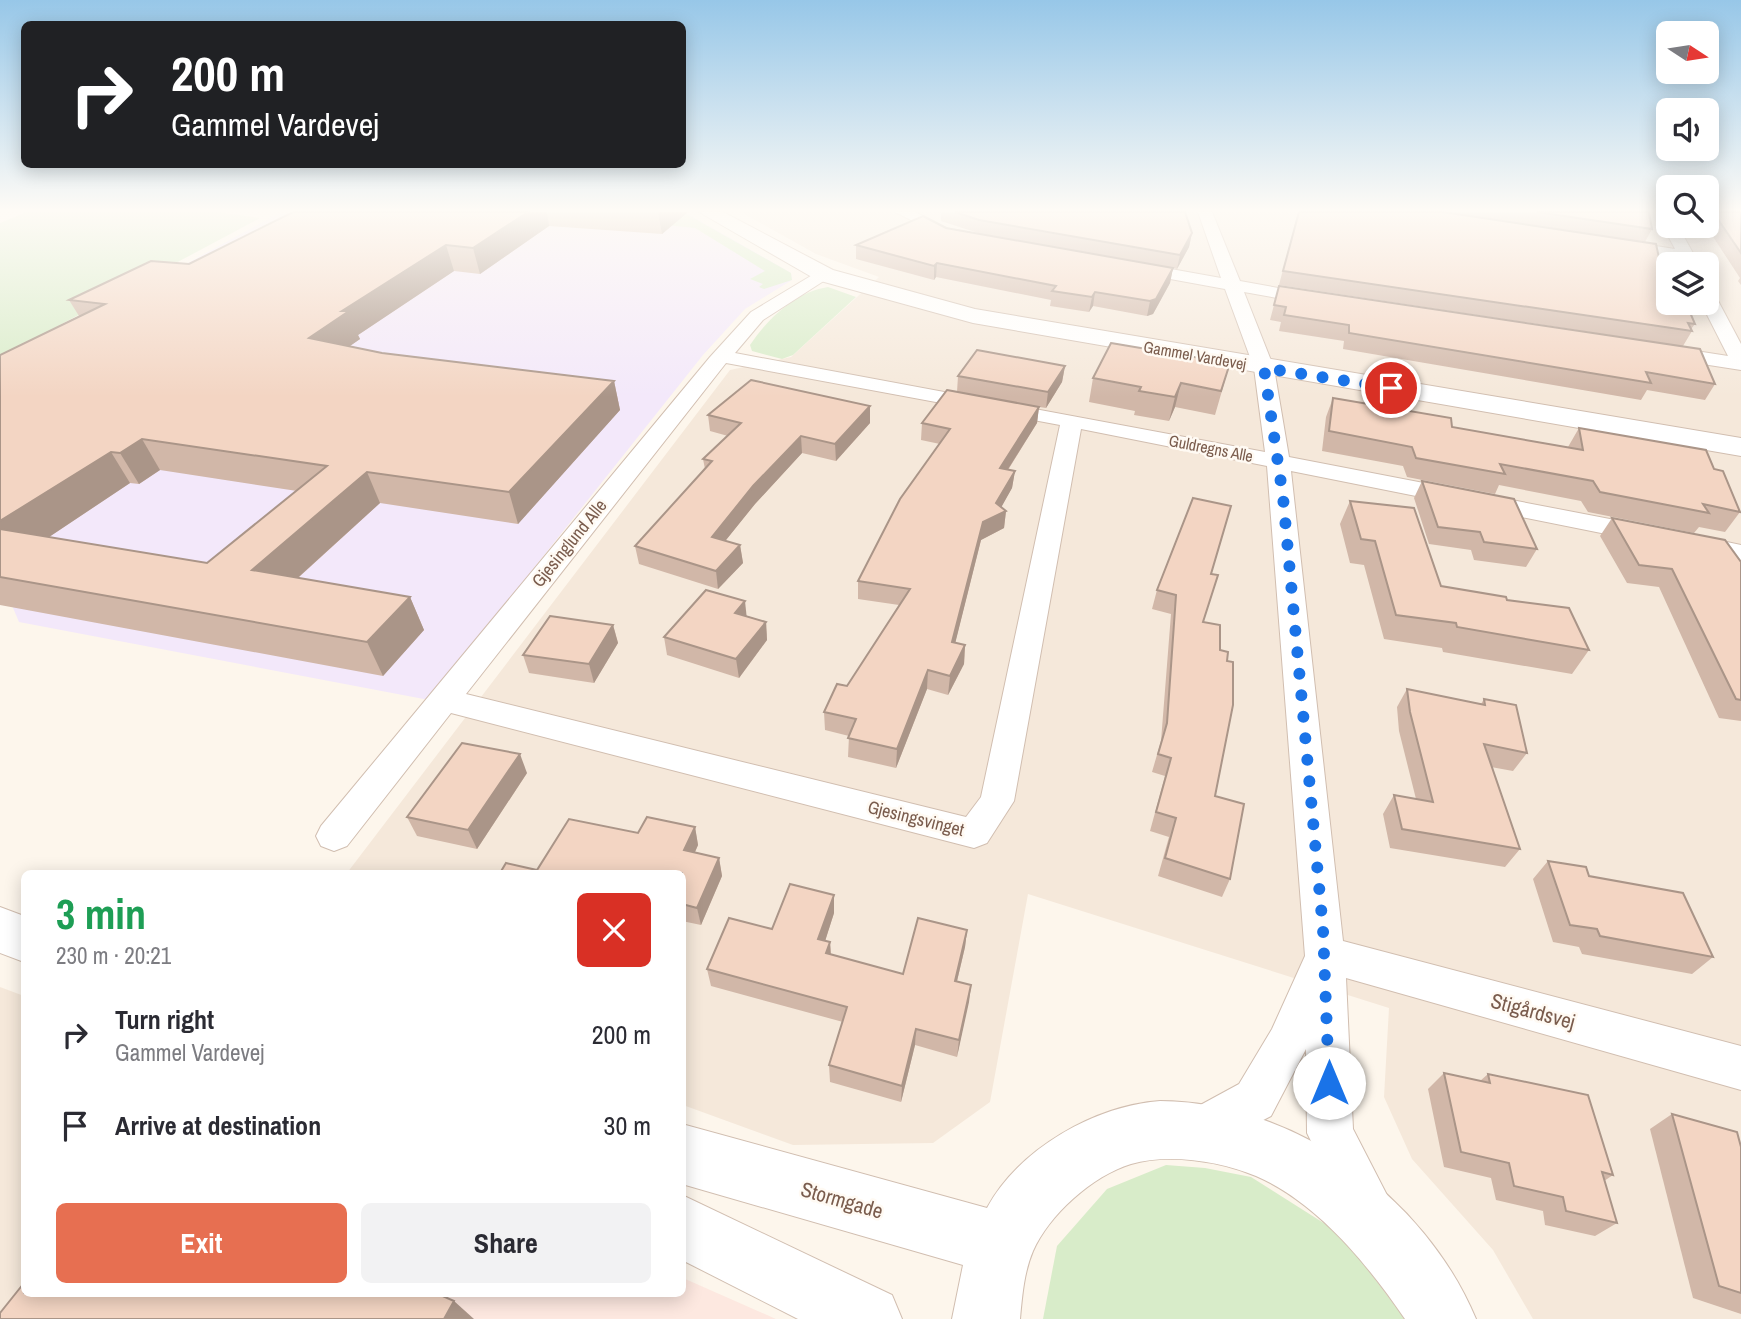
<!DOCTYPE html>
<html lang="en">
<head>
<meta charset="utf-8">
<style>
  body { margin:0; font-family:"Archivo Narrow",sans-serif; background:#f2f2f3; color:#2b2b33; height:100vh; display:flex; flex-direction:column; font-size:26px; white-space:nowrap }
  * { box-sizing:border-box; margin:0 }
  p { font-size:23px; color:#7c7c81 }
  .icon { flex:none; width:38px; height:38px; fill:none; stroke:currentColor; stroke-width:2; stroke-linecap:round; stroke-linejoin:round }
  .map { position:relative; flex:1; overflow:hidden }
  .sheet { position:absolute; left:21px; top:870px; width:665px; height:427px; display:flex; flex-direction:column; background:#fff; border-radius:10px; box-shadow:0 4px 18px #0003 }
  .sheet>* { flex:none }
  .banner { position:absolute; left:21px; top:21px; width:665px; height:147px; border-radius:10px; box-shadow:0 4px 18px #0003; background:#202124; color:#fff; overflow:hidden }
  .needle { width:46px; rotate:102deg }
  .buttons { position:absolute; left:1656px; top:21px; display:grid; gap:14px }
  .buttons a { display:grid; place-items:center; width:63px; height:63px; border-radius:10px; background:#fff; box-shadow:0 4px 18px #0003; font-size:35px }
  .pin { position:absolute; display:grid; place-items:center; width:60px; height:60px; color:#fff; margin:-30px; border:4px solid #fff; border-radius:50%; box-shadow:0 2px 7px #0007 }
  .me { position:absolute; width:77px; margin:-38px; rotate:0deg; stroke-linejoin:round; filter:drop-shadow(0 0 5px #0008) }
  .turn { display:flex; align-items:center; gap:24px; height:147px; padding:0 35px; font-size:32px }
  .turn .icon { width:91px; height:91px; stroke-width:2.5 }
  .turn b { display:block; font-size:49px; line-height:60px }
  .round { display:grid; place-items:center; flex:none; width:74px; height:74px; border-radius:10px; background:#f2f2f3 }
  .headline { display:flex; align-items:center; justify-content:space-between; height:119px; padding:0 35px }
  h1 { font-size:42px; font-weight:800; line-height:52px; color:#1e9e55 }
  .action { display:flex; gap:14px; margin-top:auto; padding:14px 35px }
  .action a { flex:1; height:80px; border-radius:10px; background:#e76f51; color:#fff; font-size:28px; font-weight:800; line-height:80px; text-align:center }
  .action a+a { background:#f2f2f3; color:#2b2b33 }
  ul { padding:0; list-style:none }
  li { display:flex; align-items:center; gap:21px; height:91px; padding:0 35px }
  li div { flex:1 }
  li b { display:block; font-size:26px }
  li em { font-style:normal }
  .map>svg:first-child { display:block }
  .residential { fill:#f5e8da; fill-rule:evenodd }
  .commercial { fill:#fde8e0 }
  .education { fill:#f3e8fa }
  .green { fill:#d8ecc9 }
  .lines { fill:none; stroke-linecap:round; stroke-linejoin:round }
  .minor-casing { stroke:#d1beb0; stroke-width:2 }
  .tertiary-casing { stroke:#d1beb0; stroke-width:2 }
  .minor { fill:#fff; fill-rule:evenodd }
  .tertiary { fill:#fff; fill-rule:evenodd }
  .wall { fill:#d1b7a8; fill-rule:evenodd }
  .shaded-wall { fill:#aa9588 }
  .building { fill:#f3d5c3; stroke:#aa9588; stroke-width:2 }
  .route { stroke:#1a73e8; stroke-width:12; stroke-dasharray:0 21.6 }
  .labels { text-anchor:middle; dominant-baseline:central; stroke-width:5; stroke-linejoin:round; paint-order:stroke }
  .far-street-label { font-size:16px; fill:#7a5c4d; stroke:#fffaf3 }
  .street-label { font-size:18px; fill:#7a5c4d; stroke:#fffaf3 }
  .near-street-label { font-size:21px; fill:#7a5c4d; stroke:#fffaf3 }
</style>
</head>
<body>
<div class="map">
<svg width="1741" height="1319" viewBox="0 0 1741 1319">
  <rect width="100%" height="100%" fill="#fdf6ec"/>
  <g class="residential">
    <path d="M741 212H1668V226H1706L1741 212V1319H1533L1493 1250 1412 1159 1384 1097 1389 1008 1028 894 990 1102 933 1143 793 1145 683 1105 682 873H347L730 370 791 357 879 277 816 254ZM1668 264H1706V303H1668Z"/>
    <polygon points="0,987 24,996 24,1293 0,1319"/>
  </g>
  <polygon class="commercial" points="683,1278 776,1319 16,1319 38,1293 682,1293"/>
  <polygon class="education" points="685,212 791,273 792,280 745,309 703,355 429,700 19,622 0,577 0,366 279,213 457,229"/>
  <g class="green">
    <polygon points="26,212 218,212 260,218 0,357 0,223"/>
    <polygon points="683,212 791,273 792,280 764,289 759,287 763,284 750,279 765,271 695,228 616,220"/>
    <path d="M828 287 856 297 793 355 782 359 752 351 750 345C768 318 796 292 828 287Z"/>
    <polygon points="1166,1165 1205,1168 1251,1177 1341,1234 1405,1319 1043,1319 1057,1246 1107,1189"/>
  </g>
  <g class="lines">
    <g class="minor-casing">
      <g id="minor">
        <polygon points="895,212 915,212 960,235 957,238 947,238"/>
        <path d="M1198 212H1212L1240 281 1317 295 1326 300 1317 305 1244 292 1274 368 1289 457 1646 526 1655 529 1659 534 1655 539 1646 542 1291 471 1343 941 1741 1046V1090L1346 978 1353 1129 1388 1197 1381 1214 1364 1221 1347 1214 1307 1133 1306 1049 1271 1116 1198 1154 1182 1147 1175 1131 1182 1115 1239 1084 1272 1029 1305 956 1267 466 1081 429 1014 801 987 843 974 848 451 713 347 846 334 851 321 846 316 836 321 826 710 357 751 312 819 271 825 270 833 275 763 320 735 353 1265 452 1254 368 1225 289 1132 272 1124 267 1132 262 1221 278ZM726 363 1060 425 981 797 966 817 466 694Z"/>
        <polygon points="1668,222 1668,226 1678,226 1699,264 1683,264 1681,260 1617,250 1609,245 1617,240 1675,249 1663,226"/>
        <polygon points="1706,290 1715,295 1741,344 1741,370 1664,358 1654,352 1664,346 1728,356 1701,303 1706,303"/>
        <polygon points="1694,535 1741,545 1741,561 1685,548 1681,543 1685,538"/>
      </g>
    </g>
    <g class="tertiary-casing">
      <g id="tertiary">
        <polygon points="699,212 723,212 833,270 975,309 1741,438 1741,456 973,323 817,280"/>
        <polygon points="0,907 24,916 24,962 0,953"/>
        <path d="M1160 1101C1294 1102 1424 1195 1476 1319H1405C1368 1265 1318 1203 1256 1176 1221 1161 1168 1153 1131 1164 1092 1176 1049 1215 1033 1251 1024 1272 1022 1297 1020 1319H952L963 1265 682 1184V1124L987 1208C1019 1149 1094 1106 1160 1101Z"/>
        <polygon points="682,1195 892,1295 902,1319 798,1319 682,1260"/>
      </g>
    </g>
    <use href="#minor" class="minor"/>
    <use href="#tertiary" class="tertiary"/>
  </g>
  <g class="wall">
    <path d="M293 212H688L662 234 549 226 480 274 454 271 358 335 360 339 350 346 382 353 614 381 620 410 518 524 380 503 298 578 410 597 424 630 383 676 0 605V355L79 316 69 300 189 264ZM160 470 297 491 207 563 49 537 130 483 139 484Z"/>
    <polygon points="940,212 1185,212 1192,233 1189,247 1177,269 1173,268 1170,283 1153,314 1147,316 1093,306 1089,312 1050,306 1051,300 936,277 934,280 856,259 856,245 946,228 978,233 941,221 941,213"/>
    <polygon points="1298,212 1649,212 1652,229 1645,242 1695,324 1691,329 1692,331 1683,346 1715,384 1705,400 1647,390 1641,400 1343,349 1344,341 1279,331 1281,322 1270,320 1279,286 1642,340 1279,285"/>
    <polygon points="1706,212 1741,212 1741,285 1738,281 1740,278 1706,226"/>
    <polygon points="1230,363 1215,415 1175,407 1169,421 1134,415 1135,411 1089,402 1093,378"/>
    <polygon points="1065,366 1062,382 1046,408 1039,407 1037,423 1008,470 1015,471 1012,488 1001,507 1006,511 1004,528 981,540 955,643 965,645 964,664 948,695 927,689 896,768 848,757 849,736 825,730 824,712 847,686 899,605 858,599 858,581 940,444 921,440 922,423 957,392 958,376"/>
    <polygon points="1333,398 1452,427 1568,447 1579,428 1714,469 1740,512 1725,532 1699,527 1694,533 1588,512 1581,501 1499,485 1495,494 1407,477 1403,466 1322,451 1326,417"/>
    <polygon points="708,415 870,423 836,461 802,453 755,504 725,541 740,545 743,563 718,589 639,564 635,546 705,469 703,459 728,436 710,431"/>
    <polygon points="1422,481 1537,549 1526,567 1474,560 1471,550 1429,544 1414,498"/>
    <polygon points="1350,501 1441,586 1507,600 1589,650 1572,674 1443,652 1442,648 1384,639 1364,565 1350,563 1340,524"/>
    <polygon points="1612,518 1741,562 1741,721 1719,718 1659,587 1627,583 1600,536"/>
    <polygon points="1211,574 1203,622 1215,796 1230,879 1222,897 1158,876 1169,837 1150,831 1165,776 1152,772 1161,741 1171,614 1152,609 1157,590"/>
    <polygon points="747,616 766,622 767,640 739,678 667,655 664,637"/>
    <polygon points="613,625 618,643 594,683 529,673 523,655"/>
    <polygon points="1407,689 1481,704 1484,699 1527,753 1513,771 1491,767 1520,849 1505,867 1390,848 1383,814 1394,795 1416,799 1399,731 1397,707"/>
    <polygon points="527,773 477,849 417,836 407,817"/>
    <polygon points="695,827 698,845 695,852 719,858 722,876 701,925 682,921 682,873 537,870 638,833"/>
    <polygon points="1548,861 1589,876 1713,957 1692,974 1582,954 1579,947 1553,942 1533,879"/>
    <polygon points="834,895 834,913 825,941 830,942 831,955 903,974 967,930 965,947 957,981 971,985 957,1057 915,1045 901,1102 830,1082 829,1065 843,1022 711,986 707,969 772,929"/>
    <polygon points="1444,1073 1480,1081 1488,1074 1613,1175 1604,1181 1617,1223 1595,1236 1545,1225 1543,1211 1496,1200 1491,1178 1444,1167 1428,1089"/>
    <polygon points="1672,1114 1741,1147 1741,1314 1693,1298 1650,1129"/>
  </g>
  <g class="shaded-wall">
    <polygon points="528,212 547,212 549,226 480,274 473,248"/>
    <polygon points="658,212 688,212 662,234"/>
    <polygon points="1192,233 1189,247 1177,269 1180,255"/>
    <polygon points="446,245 454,271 358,335 360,339 321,366 309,338 342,311"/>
    <polygon points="937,263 936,277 934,280 934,266"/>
    <polygon points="1173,268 1170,283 1153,314 1147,316 1150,301"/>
    <polygon points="1095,292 1093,306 1089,312 1092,297"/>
    <polygon points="1065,366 1062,382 1046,408 1048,392"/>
    <polygon points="614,381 620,410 518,524 509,492"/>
    <polygon points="1181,383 1175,407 1169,421 1175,397"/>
    <polygon points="870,406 870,423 836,461 835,444"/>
    <polygon points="1039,407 1037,423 998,485 1000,468"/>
    <polygon points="801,436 802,453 755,504 714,555 712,537 753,486"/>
    <polygon points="142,439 160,470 139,484 120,453"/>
    <polygon points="111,452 130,483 16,559 0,539 0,521"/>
    <polygon points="1015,471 1012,488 997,515 1006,511 1004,528 981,540 951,660 952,642 983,522 996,503"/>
    <polygon points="367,472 380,503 270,603 252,570"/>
    <polygon points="740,545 743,563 718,589 716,571"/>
    <polygon points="410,597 424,630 383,676 367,642"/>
    <polygon points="745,601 747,620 735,613"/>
    <polygon points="766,622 767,640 739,678 736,659"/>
    <polygon points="613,625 618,643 594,683 589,664"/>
    <polygon points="965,645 964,664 948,695 950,676"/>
    <polygon points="928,670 927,689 896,768 897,749"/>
    <polygon points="520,754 527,773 477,849 468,830"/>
    <polygon points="695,827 698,845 688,868 684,850"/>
    <polygon points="719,858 722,876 701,925 697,908"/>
    <polygon points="834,895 834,913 820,957 818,939"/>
    <polygon points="967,930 965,947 953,998 955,981"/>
    <polygon points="830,942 831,959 826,953"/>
    <polygon points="971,985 969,1002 957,1057 959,1040"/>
    <polygon points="916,1029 915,1045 901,1102 902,1086"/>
    <polygon points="454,1301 474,1319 444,1319"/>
  </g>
  <g class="building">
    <polygon points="293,212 528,212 473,248 446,245 342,311 349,311 309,338 382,353 614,381 509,492 367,472 252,570 410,597 367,642 0,577 0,529 207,563 327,466 142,439 120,453 111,452 0,521 0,355 105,304 69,300 151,261 189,264"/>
    <polygon points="955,212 1185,212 1192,233 1180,255 979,220"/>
    <polygon points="1299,212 1443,212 1656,244 1661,267 1668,268 1668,303 1686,303 1695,324 1688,323 1692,331 1283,271"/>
    <polygon points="1537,212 1649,212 1652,229"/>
    <polygon points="1713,212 1741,212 1741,253"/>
    <polygon points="923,216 946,228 1173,268 1156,299 1150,301 1095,292 1092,297 1052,291 1056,286 937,263 934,266 856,245"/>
    <polygon points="1279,286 1700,349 1715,384 1646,372 1651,383 1349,333 1349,325 1284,315 1286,307 1274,305"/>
    <polygon points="1111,343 1230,363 1221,391 1181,383 1175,397 1139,391 1141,387 1093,378"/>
    <polygon points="977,350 1065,366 1048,392 958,376"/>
    <polygon points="751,380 870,406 835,444 801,436 753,486 712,537 740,545 716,571 635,546 712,461 703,459 741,423 708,415"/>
    <polygon points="947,390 1039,407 1000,468 1015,471 996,503 1006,511 983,522 952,642 965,645 950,676 928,670 897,749 848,738 856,719 824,712 837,684 847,686 910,589 858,581 900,499 950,429 922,423"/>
    <polygon points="1333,398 1451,418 1452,427 1583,450 1579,428 1706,450 1714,469 1723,471 1740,512 1703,504 1709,513 1600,492 1593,481 1500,464 1505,474 1416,458 1412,447 1329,431"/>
    <polygon points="1422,481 1514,499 1537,549 1484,542 1480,532 1438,527"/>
    <polygon points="1193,498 1231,506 1211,574 1218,575 1203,622 1220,625 1220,650 1228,652 1227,661 1233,662 1233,705 1215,796 1244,804 1230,879 1165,858 1176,818 1156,812 1171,758 1158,754 1167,723 1176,595 1157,590"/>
    <polygon points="1350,501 1414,508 1441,586 1506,597 1507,600 1569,608 1589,650 1457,627 1456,623 1396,615 1375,541 1361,539"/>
    <polygon points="1612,518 1725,540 1741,562 1741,700 1736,699 1672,569 1639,565"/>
    <polygon points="706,590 745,601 735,613 766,622 736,659 664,637"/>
    <polygon points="550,616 613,625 589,664 523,655"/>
    <polygon points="1407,689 1485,705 1484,699 1516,705 1527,753 1484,744 1520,849 1402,829 1394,795 1433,802 1410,712"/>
    <polygon points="462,743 520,754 468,830 407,817"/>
    <polygon points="647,817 695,827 684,850 719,858 697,908 682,904 682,873 500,873 506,863 537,870 569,819 638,833"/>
    <polygon points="1548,861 1586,867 1589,876 1683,893 1713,957 1600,936 1597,929 1570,925"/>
    <polygon points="790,884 834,895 818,939 830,942 826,953 903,974 918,918 967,930 955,981 971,985 959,1040 916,1029 902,1086 829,1065 847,1007 707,969 729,918 772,929"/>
    <polygon points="1444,1073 1490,1083 1488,1074 1588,1095 1613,1175 1602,1172 1617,1223 1566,1211 1563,1197 1514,1186 1509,1163 1461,1152"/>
    <polygon points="1672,1114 1737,1132 1741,1147 1741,1293 1719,1286"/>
    <polygon points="24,1283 24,1293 436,1293 454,1301 444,1319 0,1319 0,1313"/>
  </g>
  <linearGradient id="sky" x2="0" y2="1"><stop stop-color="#97c7e8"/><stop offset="0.53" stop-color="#fefbf6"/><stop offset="1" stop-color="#fefbf6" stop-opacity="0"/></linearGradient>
  <rect width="1741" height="397" fill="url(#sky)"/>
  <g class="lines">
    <polyline class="route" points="1329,1083 1323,929 1283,497 1264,368 1391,388"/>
  </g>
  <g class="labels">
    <g class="far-street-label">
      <text transform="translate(1195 355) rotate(10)">Gammel Vardevej</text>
      <text transform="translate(1211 448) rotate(11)">Guldregns Alle</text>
    </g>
    <g class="street-label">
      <text transform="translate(569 543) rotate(-51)">Gjesinglund Alle</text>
      <text transform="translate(916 818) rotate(14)">Gjesingsvinget</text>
    </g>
    <g class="near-street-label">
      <text transform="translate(1533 1011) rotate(15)">Stigårdsvej</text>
      <text transform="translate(842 1200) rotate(16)">Stormgade</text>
    </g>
  </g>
</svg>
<div class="buttons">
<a><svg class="needle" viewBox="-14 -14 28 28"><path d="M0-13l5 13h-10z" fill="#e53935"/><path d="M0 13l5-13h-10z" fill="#7c7c81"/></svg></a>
<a><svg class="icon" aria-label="sound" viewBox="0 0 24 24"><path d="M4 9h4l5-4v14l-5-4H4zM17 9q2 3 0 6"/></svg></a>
<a><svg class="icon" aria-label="search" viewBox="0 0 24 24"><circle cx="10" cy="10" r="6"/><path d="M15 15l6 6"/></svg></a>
<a><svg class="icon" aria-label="layers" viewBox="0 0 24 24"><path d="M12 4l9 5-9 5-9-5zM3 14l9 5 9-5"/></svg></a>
</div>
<div class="pin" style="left:1391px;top:388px;background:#d93025"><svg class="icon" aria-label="arrive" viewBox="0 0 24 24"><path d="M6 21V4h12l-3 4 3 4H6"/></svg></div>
<svg class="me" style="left:1329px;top:1083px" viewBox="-20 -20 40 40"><circle r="19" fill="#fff"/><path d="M0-13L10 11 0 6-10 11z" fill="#1a73e8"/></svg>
<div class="banner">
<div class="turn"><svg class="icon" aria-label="right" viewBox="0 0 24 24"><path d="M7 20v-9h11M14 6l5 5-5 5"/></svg><div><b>200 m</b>Gammel Vardevej</div></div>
</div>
<section class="sheet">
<div class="headline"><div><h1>3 min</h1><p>230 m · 20:21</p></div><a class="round" style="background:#d93025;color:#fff"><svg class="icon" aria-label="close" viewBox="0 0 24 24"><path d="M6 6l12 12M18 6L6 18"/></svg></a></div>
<ul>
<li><svg class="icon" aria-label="right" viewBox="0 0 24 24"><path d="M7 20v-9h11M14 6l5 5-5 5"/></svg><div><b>Turn right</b><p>Gammel Vardevej</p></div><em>200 m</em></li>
<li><svg class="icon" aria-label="arrive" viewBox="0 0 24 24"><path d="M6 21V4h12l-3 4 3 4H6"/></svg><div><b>Arrive at destination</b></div><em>30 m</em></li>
</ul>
<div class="action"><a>Exit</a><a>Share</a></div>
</section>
</div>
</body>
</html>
